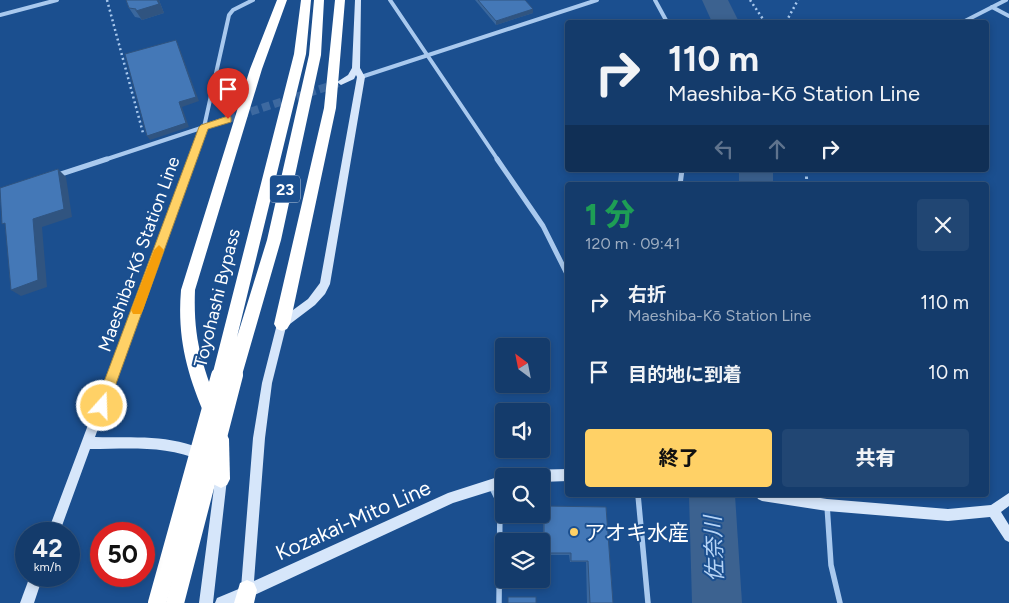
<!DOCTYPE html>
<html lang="ja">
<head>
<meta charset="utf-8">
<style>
  body { margin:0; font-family:Figtree,"Noto Sans JP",sans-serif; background:#214673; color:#f1f3f6; height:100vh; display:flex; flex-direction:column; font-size:19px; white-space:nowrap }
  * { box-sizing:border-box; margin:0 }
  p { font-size:16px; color:#9dadc1 }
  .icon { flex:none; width:28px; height:28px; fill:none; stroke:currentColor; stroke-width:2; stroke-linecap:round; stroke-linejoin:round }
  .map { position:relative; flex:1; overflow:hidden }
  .panel { position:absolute; left:565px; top:182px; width:424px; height:315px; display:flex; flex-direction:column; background:#143b6b; border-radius:5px; box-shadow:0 2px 8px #0003,0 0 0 1px #33557e }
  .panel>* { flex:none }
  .banner { position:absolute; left:565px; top:20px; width:424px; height:152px; border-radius:5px; box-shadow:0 2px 8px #0003,0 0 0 1px #33557e; background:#143b6b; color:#f1f3f6; overflow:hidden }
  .needle { width:32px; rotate:328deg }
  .tools { position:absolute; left:495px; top:338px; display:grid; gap:10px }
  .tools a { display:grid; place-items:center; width:55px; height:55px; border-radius:5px; background:#143b6b; box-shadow:0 2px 8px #0003,0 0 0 1px #33557e; font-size:25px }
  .speed { position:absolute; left:15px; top:522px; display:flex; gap:10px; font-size:25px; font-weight:700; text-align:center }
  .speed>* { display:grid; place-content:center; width:65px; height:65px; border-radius:50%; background:#143b6b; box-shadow:0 2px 8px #0003,0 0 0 1px #33557e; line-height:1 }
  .speed small { font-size:12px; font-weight:400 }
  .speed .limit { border:8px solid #d22; background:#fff; color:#111 }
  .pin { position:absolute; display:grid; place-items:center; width:42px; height:42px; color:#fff; margin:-51px -21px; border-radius:50% 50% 50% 0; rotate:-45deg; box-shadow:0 0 5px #0007 }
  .pin .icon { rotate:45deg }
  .me { position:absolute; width:55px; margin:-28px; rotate:20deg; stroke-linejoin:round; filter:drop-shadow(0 0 4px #0008) }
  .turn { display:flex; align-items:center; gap:18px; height:105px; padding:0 20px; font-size:22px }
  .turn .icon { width:65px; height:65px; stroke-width:2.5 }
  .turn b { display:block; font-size:35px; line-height:42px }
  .lanes { display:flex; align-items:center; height:48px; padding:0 20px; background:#0003; justify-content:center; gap:25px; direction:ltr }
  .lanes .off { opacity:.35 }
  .round { display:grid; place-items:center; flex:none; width:52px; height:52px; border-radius:5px; background:#214673 }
  .headline { display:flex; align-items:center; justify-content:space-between; height:85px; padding:0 20px }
  h1 { font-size:30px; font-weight:800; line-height:38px; color:#1e9e55 }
  .button { display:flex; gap:10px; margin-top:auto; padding:10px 20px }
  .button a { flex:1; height:58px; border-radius:5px; background:#ffd166; color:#111; font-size:20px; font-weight:800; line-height:58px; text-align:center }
  .button a+a { background:#214673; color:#f1f3f6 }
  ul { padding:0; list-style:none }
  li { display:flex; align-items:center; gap:15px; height:70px; padding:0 20px }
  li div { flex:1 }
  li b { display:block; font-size:19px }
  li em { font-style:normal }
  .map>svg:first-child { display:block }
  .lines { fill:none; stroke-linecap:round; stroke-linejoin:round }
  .river { fill:#3c6290; fill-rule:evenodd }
  .secondary-tunnel { stroke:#3d69a0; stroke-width:8; stroke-dasharray:8 4; stroke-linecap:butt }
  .path-far1 { stroke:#a9c9ee; stroke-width:2.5; stroke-dasharray:2 3; stroke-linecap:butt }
  .path { stroke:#a9c9ee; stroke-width:3; stroke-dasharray:2.5 4; stroke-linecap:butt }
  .street-far2 { stroke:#a9c9ee; stroke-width:4 }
  .street-far1 { stroke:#a9c9ee; stroke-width:5 }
  .street { stroke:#a9c9ee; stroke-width:5.5 }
  .secondary { fill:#d6e6fa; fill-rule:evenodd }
  .highway { fill:#fff; fill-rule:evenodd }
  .highway-bridge { stroke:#fff; stroke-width:18 }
  .wall { fill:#3a679d }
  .shaded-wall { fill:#305480 }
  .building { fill:#4478b7; stroke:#305480 }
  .route { fill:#ffd166; stroke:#a68842 }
  .slow { fill:#f59e0b }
  .poi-dot { fill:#ffd166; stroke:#1b4f8f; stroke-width:2 }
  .labels { text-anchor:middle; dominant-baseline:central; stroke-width:4; stroke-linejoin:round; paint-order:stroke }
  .shield { fill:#1b4f8f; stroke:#bbcadd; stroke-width:1 }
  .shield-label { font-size:16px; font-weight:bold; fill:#fff }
  .street-label { font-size:18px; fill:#fff; stroke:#1b4f8f }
  .near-street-label { font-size:21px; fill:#fff; stroke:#1b4f8f }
  .near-poi-label { font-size:21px; fill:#fff; stroke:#1b4f8f; text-anchor:start }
  .near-water-label { font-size:22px; font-style:italic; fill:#b5d3f5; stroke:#1b4f8f }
</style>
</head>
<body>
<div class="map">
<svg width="1009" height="603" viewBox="0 0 1009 603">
  <rect width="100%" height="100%" fill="#1b4f8f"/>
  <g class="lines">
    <g class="river">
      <polygon points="702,0 728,0 739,22 712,22"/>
      <rect x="739" y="170" width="34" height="15"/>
      <polygon points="689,495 735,495 742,603 692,603"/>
    </g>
    <polyline class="secondary-tunnel" points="228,119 339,83"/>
    <g class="path-far1">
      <polyline points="107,0 143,133"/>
      <polyline points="750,0 765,22"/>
      <polyline points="786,22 798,0"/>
    </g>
    <polyline class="path" points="806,170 807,185"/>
    <g class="street-far2">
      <polyline points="390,0 498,160"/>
      <polyline points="655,0 667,22"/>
      <polyline points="992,7 1009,16"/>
      <polyline points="0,15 57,0"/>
      <polyline points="963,22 1006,0"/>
      <polyline points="361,77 597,0"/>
      <polyline points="104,160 204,127 229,15 233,10 253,0"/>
    </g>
    <g class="street-far1">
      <polyline points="497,159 543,226 568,276"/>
      <polyline points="58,175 107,159"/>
      <polyline points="680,185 682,170"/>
    </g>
    <g class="street">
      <polyline points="491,486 500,504 499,603"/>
      <polyline points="638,495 648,603"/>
      <polyline points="827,505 831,565 840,603"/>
    </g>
    <g class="secondary">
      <polygon points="355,0 361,0 360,68 365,77 330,284 325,294 315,305 286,327 272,383 265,438 254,581 448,493 504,475 507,476 504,476 504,487 453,503 237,603 215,603 217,598 241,588 253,438 262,383 277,324 278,321 308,299 320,283 357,77 356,75 354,79 341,85 337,82 348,75 352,68"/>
      <path d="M228 116 231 117V121L207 129 95 437C133 438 171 434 206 451L208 455 206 459 202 461C165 445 130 449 90 449L59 534H47L200 127 201 125Z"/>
      <polygon points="219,469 223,471 227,479 213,603 199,603 215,480 213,475 215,471"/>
      <polygon points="568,469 568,481 541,482 541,476 520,476 522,472 526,470"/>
      <polygon points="1009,493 1009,506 1001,512 1009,525 1009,542 1005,540 990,517 948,521 827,511 762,501 758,499 756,495 801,495 827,499 948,509 991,505"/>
      <polygon points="30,576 43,576 34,603 20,603"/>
    </g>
    <g class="highway">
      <path d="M277 0H287L262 69 195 290C193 342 203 365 220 412L218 418 212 420 206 418C187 374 177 338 181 290L250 69Z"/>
      <polygon points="301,0 311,0 306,54 237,337 267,240 309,55 314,0 324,0 321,55 281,240 242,375 240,380 234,383 227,378 226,381 220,384 214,381 212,376 294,54"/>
      <polygon points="335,0 345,0 336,108 290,324 287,329 282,331 277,329 274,324 324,108"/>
      <polygon points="220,431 226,433 229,439 230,479 227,485 221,488 215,485 212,479 211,439 214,433"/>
      <polygon points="247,580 254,583 257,590 254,603 234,603 240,583"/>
    </g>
    <g class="highway-bridge">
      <polyline points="157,603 220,376"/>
      <polyline points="175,603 234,375"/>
    </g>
  </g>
  <g class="wall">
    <polygon points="126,0 159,0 164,13 142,20 140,18 135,17 129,8"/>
    <polygon points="475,0 525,0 533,13 496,25"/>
    <polygon points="544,506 606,507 613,603 587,603 586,562 570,562 569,555 543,555 543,508"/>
  </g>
  <g class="shaded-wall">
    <polygon points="157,0 159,0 164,13 142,20 136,11"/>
    <polygon points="533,9 533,13 496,25 496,21"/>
    <polygon points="176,40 178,44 199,101 182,107 189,127 150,140 147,136 179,102"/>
    <polygon points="58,169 66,177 72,217 42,227 47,287 21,296 11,290 33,219"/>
  </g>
  <g class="building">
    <polygon points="126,0 157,0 159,4 136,11 136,9 129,8"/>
    <polygon points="478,0 525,0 533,9 496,21"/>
    <polygon points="176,40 196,97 179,102 186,123 147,136 125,54"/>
    <polygon points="58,169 64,209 33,219 38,280 11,290 5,223 2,224 0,188"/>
    <polygon points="544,506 606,507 613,603 590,603 588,561 571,561 571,553 544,553"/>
    <rect x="508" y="597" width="28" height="6"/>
  </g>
  <polygon class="route" points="228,116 231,117 231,122 208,129 108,406 106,410 102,412 97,410 95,406 199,127 201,125"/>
  <polygon class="slow" points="159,245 164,250 143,310 141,314 133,314 131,310 154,250"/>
  <circle class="poi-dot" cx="574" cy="532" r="5"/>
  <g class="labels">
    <rect class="shield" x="270" y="175.5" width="30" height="27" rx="4"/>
    <g class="shield-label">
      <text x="285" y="189">23</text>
    </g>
    <g class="street-label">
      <text transform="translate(139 254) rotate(-70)">Maeshiba-Kō Station Line</text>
      <text transform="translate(217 298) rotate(-76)">Toyohashi Bypass</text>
    </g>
    <g class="near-street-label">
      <text transform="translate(353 520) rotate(-24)">Kozakai-Mito Line</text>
    </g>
    <g class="near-poi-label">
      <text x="584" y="532">アオキ水産</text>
    </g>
    <g class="near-water-label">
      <text transform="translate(714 549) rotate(-92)">佐奈川</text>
    </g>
  </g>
</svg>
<div class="tools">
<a><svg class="needle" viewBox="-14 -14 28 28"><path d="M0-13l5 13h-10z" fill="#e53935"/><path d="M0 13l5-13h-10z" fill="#9dadc1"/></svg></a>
<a><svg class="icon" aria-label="sound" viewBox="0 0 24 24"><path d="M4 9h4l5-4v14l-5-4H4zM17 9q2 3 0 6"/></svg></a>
<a><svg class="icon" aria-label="search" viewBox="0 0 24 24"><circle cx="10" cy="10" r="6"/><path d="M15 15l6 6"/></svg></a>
<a><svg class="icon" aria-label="layers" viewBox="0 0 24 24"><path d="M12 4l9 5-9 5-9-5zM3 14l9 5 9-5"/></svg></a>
</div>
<div class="speed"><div>42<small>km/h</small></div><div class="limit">50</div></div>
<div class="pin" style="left:228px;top:119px;background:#d93025"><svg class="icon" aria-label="arrive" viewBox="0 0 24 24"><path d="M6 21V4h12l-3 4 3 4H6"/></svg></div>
<svg class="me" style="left:102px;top:406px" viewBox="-20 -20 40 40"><circle r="17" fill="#ffd166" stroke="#fff" stroke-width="3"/><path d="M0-11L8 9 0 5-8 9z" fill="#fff"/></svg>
<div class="banner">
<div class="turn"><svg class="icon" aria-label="right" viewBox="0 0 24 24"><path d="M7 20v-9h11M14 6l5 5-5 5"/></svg><div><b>110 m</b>Maeshiba-Kō Station Line</div></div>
<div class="lanes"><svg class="icon off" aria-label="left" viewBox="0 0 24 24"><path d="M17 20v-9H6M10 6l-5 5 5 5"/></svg><svg class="icon off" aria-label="ahead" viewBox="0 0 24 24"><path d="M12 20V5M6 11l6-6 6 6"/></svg><svg class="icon" aria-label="right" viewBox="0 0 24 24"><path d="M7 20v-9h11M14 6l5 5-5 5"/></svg></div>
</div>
<section class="panel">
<div class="headline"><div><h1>1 分</h1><p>120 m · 09:41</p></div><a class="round"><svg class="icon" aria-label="close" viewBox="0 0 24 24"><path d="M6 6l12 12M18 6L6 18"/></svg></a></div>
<ul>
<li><svg class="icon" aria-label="right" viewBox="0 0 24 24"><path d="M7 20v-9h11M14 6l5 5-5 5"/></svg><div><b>右折</b><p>Maeshiba-Kō Station Line</p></div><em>110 m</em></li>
<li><svg class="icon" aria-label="arrive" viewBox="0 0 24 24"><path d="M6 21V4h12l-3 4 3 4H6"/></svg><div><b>目的地に到着</b></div><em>10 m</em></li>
</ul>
<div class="button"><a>終了</a><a>共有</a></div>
</section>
</div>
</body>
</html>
